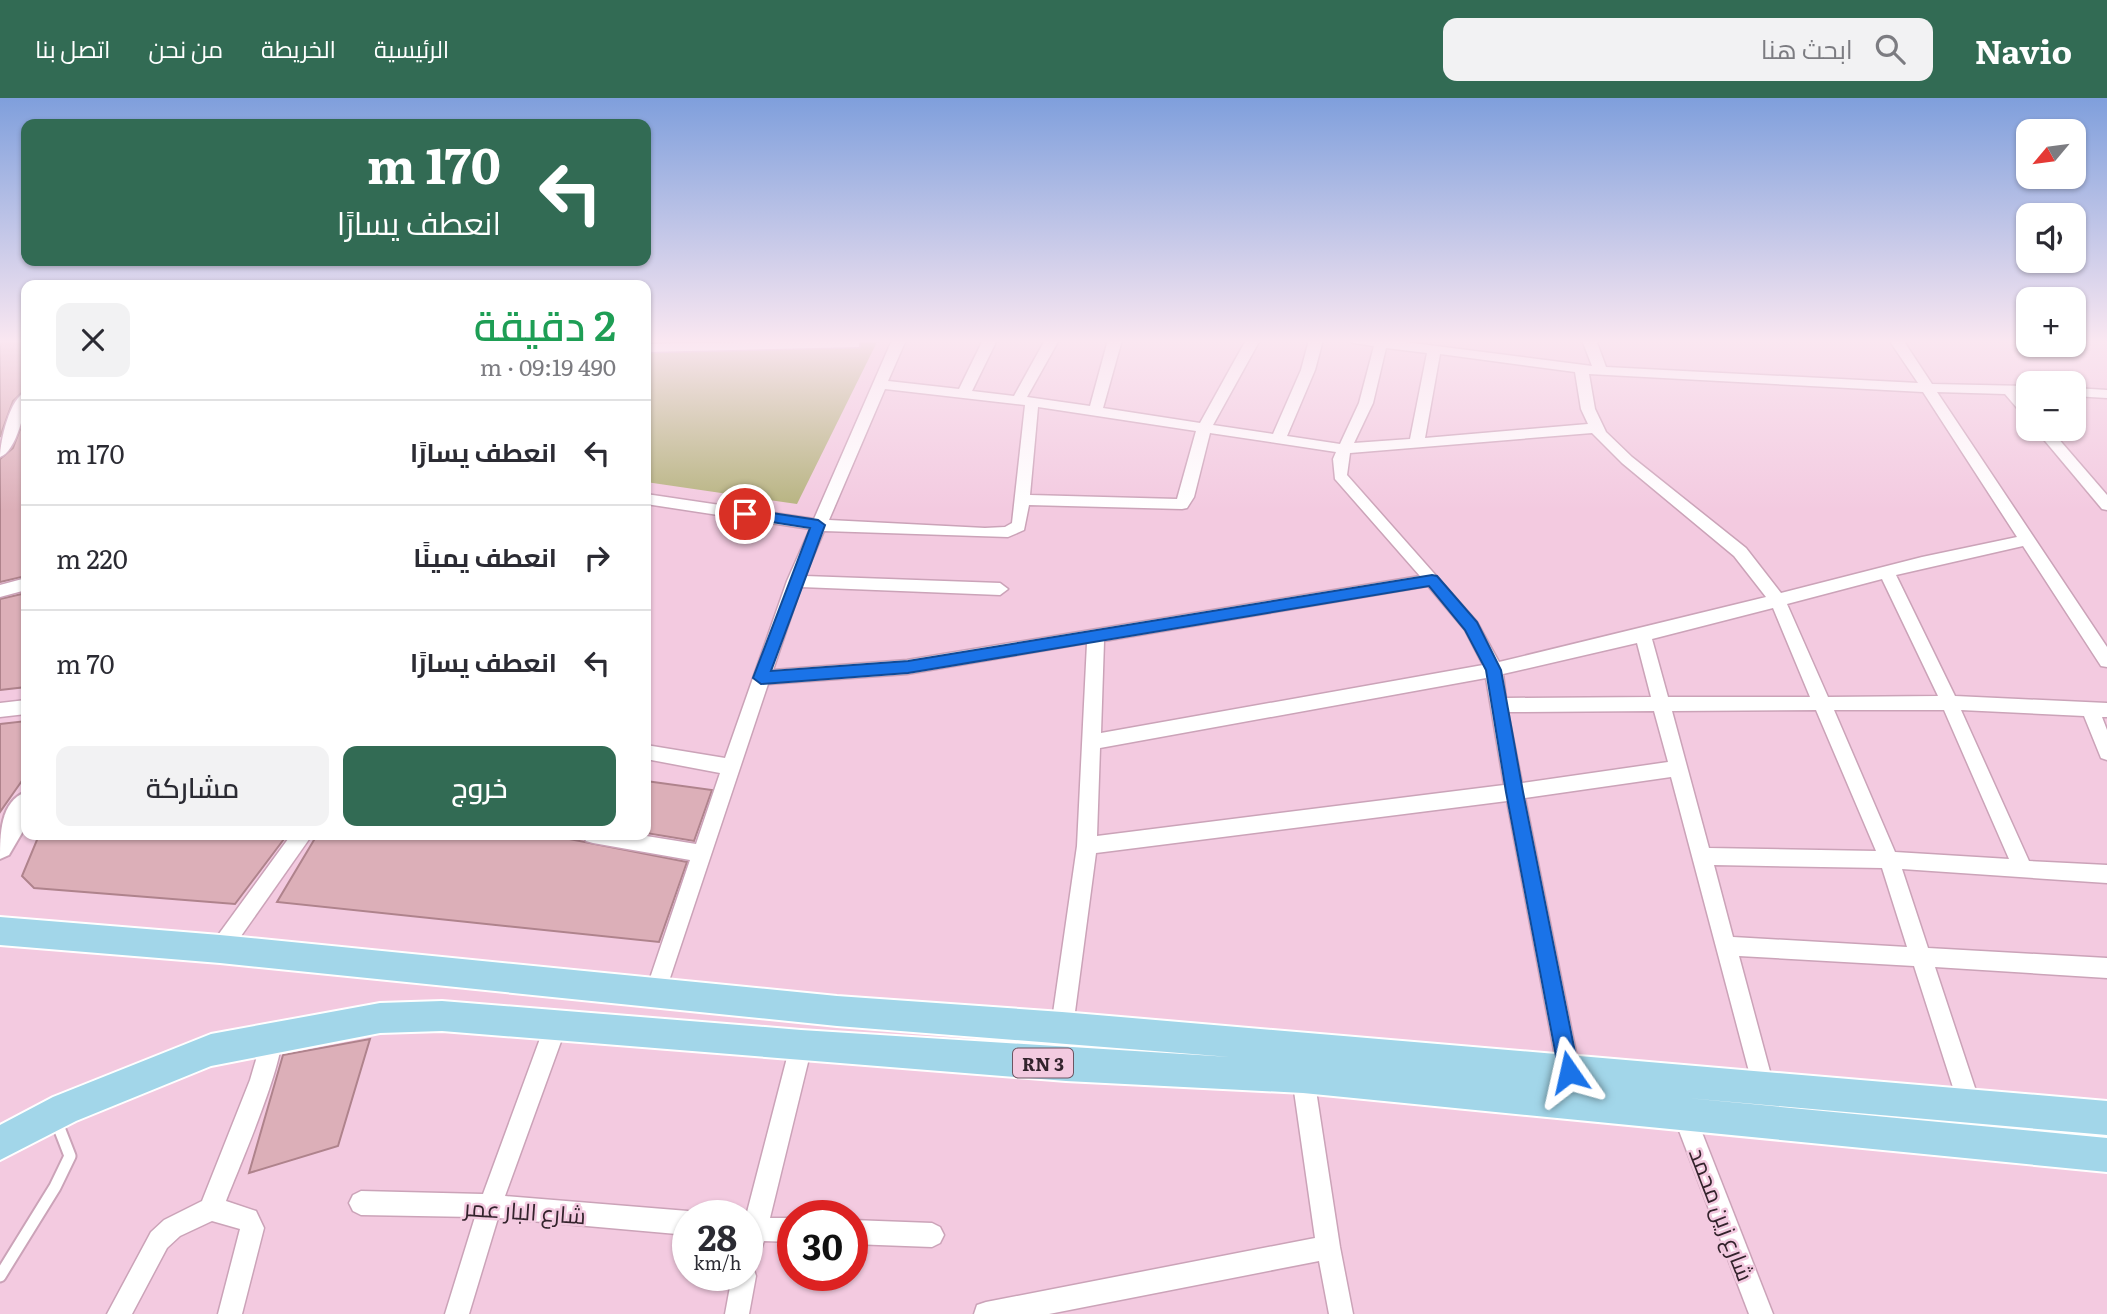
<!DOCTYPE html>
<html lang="ar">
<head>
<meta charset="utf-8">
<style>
  body { margin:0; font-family:Literata,Cairo,serif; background:#f2f2f3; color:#2b2b33; direction:rtl; height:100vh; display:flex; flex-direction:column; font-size:26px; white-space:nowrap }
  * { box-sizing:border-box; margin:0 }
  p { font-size:23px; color:#7c7c81 }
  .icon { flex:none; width:38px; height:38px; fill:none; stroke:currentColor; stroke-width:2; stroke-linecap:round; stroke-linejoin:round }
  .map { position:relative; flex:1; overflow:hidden; direction:ltr }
  .side { position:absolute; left:21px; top:182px; width:630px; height:560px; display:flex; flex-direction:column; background:#fff; border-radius:14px; box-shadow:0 2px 5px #0004; direction:rtl }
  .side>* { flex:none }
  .top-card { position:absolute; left:21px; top:21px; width:630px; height:147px; border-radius:14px; box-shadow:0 2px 5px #0004; direction:rtl; background:#326b54; color:#fff; overflow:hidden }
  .needle { width:46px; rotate:241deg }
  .buttons { position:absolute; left:2016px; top:21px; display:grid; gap:14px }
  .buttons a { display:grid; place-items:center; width:70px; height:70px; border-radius:14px; background:#fff; box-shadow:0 2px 5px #0004; font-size:35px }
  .speed { position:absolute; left:672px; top:1102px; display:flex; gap:14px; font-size:35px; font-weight:700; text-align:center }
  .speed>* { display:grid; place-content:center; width:91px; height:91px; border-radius:50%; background:#fff; box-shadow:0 2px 5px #0004; line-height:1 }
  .speed small { font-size:18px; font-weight:400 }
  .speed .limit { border:10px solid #d22; background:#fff; color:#111 }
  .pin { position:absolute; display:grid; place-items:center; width:60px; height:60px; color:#fff; margin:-30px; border:4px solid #fff; border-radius:50%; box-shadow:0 2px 7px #0007 }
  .me { position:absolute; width:77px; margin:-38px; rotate:349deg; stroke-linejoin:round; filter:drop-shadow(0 0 5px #0008) }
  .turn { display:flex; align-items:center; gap:24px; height:147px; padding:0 35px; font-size:32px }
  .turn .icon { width:91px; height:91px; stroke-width:2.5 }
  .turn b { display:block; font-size:49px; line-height:60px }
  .round { display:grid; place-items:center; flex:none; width:74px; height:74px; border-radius:14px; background:#f2f2f3 }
  .head { display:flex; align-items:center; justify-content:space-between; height:119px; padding:0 35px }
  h1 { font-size:42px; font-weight:600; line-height:52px; color:#1e9e55 }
  .cta { display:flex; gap:14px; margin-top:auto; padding:14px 35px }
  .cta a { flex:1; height:80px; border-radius:14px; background:#326b54; color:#fff; font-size:28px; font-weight:600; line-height:80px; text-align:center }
  .cta a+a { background:#f2f2f3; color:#2b2b33 }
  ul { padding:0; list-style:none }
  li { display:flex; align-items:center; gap:21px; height:105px; padding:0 35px; border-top:2px solid #e1e1e2 }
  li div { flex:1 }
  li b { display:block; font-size:26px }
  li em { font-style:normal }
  header { display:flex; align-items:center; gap:42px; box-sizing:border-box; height:98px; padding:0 35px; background:#326b54; color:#fff }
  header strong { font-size:33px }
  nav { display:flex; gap:38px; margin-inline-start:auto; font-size:24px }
  .search { width:490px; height:63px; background:#f2f2f3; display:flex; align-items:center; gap:18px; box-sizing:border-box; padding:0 24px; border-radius:14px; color:#7c7c81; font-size:26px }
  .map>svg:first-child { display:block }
  .green { fill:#b6b37f }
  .building { fill:#dcafb8; stroke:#af838c; stroke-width:2 }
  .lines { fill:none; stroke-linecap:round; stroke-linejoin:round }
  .lane-casing { stroke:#cba3b8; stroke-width:15 }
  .street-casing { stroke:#cba3b8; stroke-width:3 }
  .secondary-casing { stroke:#cba3b8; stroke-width:4 }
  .primary-casing { stroke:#fff; stroke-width:4 }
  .lane { stroke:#fff; stroke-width:11 }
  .street { fill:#fff; fill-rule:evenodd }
  .secondary { fill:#fff; fill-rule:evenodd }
  .primary { fill:#a2d6e9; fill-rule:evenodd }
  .route { fill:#1a73e8; stroke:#114b97; stroke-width:2 }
  .labels { text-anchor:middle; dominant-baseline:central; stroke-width:5; stroke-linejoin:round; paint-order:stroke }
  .shield { fill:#f3cae0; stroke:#6d5562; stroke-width:2 }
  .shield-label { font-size:18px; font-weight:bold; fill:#33232c }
  .near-street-label { font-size:23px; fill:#33232c; stroke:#f3cae0 }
</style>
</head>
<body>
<header>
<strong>Navio</strong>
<div class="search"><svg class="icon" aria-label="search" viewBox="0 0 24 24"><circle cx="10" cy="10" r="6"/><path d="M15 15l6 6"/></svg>ابحث هنا</div>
<nav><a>الرئيسية</a><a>الخريطة</a><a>من نحن</a><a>اتصل بنا</a></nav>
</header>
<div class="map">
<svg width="2107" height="1216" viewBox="0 0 2107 1216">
  <rect width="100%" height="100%" fill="#f3cae0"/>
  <polygon class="green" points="646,242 878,242 797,406 646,384"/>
  <g class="building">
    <polygon points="0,242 26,242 26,291 13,303 0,339"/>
    <polygon points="26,315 26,478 0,484 0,361 13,350"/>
    <polygon points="26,495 26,589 0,592 0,501"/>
    <polygon points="26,623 26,677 0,714 0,626"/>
    <polygon points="646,683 712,692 694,743 646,735"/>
    <polygon points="39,737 287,737 235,806 34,790 22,778"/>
    <polygon points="317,737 549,737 687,764 659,844 277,804"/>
    <polygon points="370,941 338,1048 249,1075 283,957"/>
  </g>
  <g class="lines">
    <g class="lane-casing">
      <polyline id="lane" points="0,1178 55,1089 70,1058 56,1022"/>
    </g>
    <g class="street-casing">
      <g id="street">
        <polygon points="854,242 859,243 859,249 646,254 646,246"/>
        <path d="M892 242H906L888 283 959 291 983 242H997L972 293 1014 298 1045 242H1059L1027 299 1090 308 1108 242H1122L1103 310 1200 325 1246 242H1260L1213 327 1273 336 1301 272 1309 242H1323L1315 272 1287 338 1340 346 1359 305 1374 248 1353 245 1351 242H1389L1592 268 1582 242H1596L1606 269 1918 285 1889 242H1903L1932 286 2028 288V296H2020L2028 306V318L2023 317 2005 296 1937 294 2107 549V569L2101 568 2023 448 1896 477 1955 598 2107 605V619H2102L2107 632V662L2101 660 2084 618 1961 612 2029 763 2107 767V785L1902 771 1928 850 2107 860V880L1935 869 1981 1008 1978 1016 1970 1019 1962 1016 1959 1008 1914 868 1739 858 1775 992 1772 1000 1764 1003 1756 1000 1671 679 1525 700 1580 974 1577 982 1569 985 1561 982 1558 974 1507 703 1096 755 1073 929 1070 936 1062 939 1054 936 1051 929 1077 748 1087 545 907 576 768 586 665 895 662 902 655 905 648 902 645 895 690 762 593 745 586 743 583 737H640L696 746 720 675 646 661V647L725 660 787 483 810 431 646 406V396L814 421ZM1386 250 1427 255 1410 341 1354 345 1373 305ZM1440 256 1575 274 1581 311 1588 326 1425 340ZM1589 276 1923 294 2017 439 1922 459 1781 495 1746 450 1632 359 1606 334 1595 311ZM885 291 1025 307 1012 425 1005 429 985 430 829 422ZM1038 309 1196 333 1177 401 1030 397ZM1210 335 1336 354 1333 361 1335 381 1420 478 907 562 773 572 801 489 1000 497 1008 491 1000 485 805 478 824 433 1008 439 1024 432 1029 407 1182 411 1187 410 1194 399ZM1592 335 1622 365 1734 458 1766 499 1499 564 1477 524 1347 377 1350 355ZM1882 481 1938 598 1828 599 1787 506ZM1428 488 1465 532 1483 567 1101 635 1104 543ZM1773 510 1810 599H1668L1652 541ZM1637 545 1651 599 1506 600 1503 576ZM1486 580 1504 687 1097 738 1100 650ZM1816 612 1876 753 1709 750 1672 613ZM1834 612H1944L2009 761 1895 754ZM1654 613 1668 664 1522 685 1508 614ZM1714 767 1882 770 1907 849 1733 839Z"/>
        <polygon points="2074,290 2107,292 2107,300 2074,298"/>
        <path d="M26 294C27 309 16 354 0 359 0 343 10 299 26 294Z"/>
        <polygon points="2035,331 2050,331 2107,397 2107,412 2102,411"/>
        <polygon points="26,480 26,492 0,499 0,487"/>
        <polygon points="26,602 26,616 0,619 0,605"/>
        <polygon points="291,737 312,737 227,858 220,860 213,858 210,851 213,844"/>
        <polygon points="556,917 564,920 567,927 505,1098 688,1113 697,1118 688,1118 688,1137 498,1120 469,1216 445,1216 475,1119 361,1117 353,1113 349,1105 353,1097 361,1093 483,1096 545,927 548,920"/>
        <path d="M273 928 281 931C290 953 237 1074 226 1103L256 1113 264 1130 242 1216H218L240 1131 212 1123 180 1138 167 1150 132 1216H107L151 1134 164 1122 202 1103 250 982 265 931Z"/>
        <polygon points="801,938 809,941 812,948 770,1120 793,1120 793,1144 764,1143 754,1172 756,1178 749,1216 725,1216 732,1178 747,1178 746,1118 790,948 793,941"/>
        <polygon points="1303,968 1311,971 1314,979 1340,1149 1353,1216 1329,1216 1319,1163 1049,1216 974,1216 977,1207 986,1204 1315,1140 1292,979 1295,971"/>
        <polygon points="1684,1006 1692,1009 1773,1216 1749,1216 1673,1017 1676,1009"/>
        <polygon points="852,1122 932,1125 940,1129 944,1137 940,1145 932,1149 852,1146"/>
      </g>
    </g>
    <g class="secondary-casing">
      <path id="secondary" d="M26 694V728L9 757 0 761C0 737 0 703 26 694Z"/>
    </g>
    <g class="primary-casing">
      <polygon id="primary" points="0,819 220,837 837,898 1062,914 2107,1003 2107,1037 1687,1000 2107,1040 2107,1074 1303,995 1066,983 442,933 380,935 211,968 76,1023 0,1062 0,1027 53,999 211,936 380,905 442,903 801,932 1230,959 837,928 220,865 0,847"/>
    </g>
    <use href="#lane" class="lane"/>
    <use href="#street" class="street"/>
    <use href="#secondary" class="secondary"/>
    <use href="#primary" class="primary"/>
  </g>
  <linearGradient id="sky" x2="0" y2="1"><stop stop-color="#7f9fdc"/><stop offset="0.59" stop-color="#fae7f1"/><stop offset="1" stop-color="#fae7f1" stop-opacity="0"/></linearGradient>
  <rect width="2107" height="412" fill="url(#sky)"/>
  <polygon class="route" points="745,411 818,422 825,427 771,573 908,563 1432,477 1437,478 1477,524 1501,572 1523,694 1579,974 1576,981 1569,984 1562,981 1559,974 1506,694 1486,572 1465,532 1429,488 908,575 761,586 753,580 810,430 740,419 740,412"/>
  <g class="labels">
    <rect class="shield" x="1013" y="950.5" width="60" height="29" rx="5"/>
    <g class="shield-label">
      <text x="1043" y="965">RN 3</text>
    </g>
    <g class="near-street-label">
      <text transform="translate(525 1112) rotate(4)">شارع البار عمر</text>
      <text transform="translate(1723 1116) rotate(69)">شارع زين محمد</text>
    </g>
  </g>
</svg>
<div class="buttons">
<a><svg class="needle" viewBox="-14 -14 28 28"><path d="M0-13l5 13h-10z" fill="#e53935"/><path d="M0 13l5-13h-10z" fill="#7c7c81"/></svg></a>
<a><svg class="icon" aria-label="sound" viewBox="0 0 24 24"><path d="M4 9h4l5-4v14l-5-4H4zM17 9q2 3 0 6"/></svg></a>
<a>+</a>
<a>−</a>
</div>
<div class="speed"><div>28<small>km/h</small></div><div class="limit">30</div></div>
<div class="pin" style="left:745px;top:416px;background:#d93025"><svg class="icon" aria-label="arrive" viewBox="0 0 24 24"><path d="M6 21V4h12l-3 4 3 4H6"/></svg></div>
<svg class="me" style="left:1569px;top:974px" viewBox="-20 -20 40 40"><path d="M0-17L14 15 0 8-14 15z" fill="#1a73e8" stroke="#fff" stroke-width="4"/></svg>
<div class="top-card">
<div class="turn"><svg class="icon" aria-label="left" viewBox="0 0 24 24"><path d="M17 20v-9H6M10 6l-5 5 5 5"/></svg><div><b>170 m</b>انعطف يسارًا</div></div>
</div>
<section class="side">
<div class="head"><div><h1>2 دقيقة</h1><p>490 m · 09:19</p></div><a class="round"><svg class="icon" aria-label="close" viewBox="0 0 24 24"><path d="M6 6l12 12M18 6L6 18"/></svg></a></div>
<ul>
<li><svg class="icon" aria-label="left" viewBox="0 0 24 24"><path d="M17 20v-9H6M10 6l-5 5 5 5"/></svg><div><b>انعطف يسارًا</b></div><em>170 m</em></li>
<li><svg class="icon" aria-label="right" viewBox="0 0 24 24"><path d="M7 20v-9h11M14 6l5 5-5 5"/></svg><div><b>انعطف يمينًا</b></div><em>220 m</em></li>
<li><svg class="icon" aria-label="left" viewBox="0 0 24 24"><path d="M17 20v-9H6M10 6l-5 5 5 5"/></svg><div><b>انعطف يسارًا</b></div><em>70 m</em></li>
</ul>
<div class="cta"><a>خروج</a><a>مشاركة</a></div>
</section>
</div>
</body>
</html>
